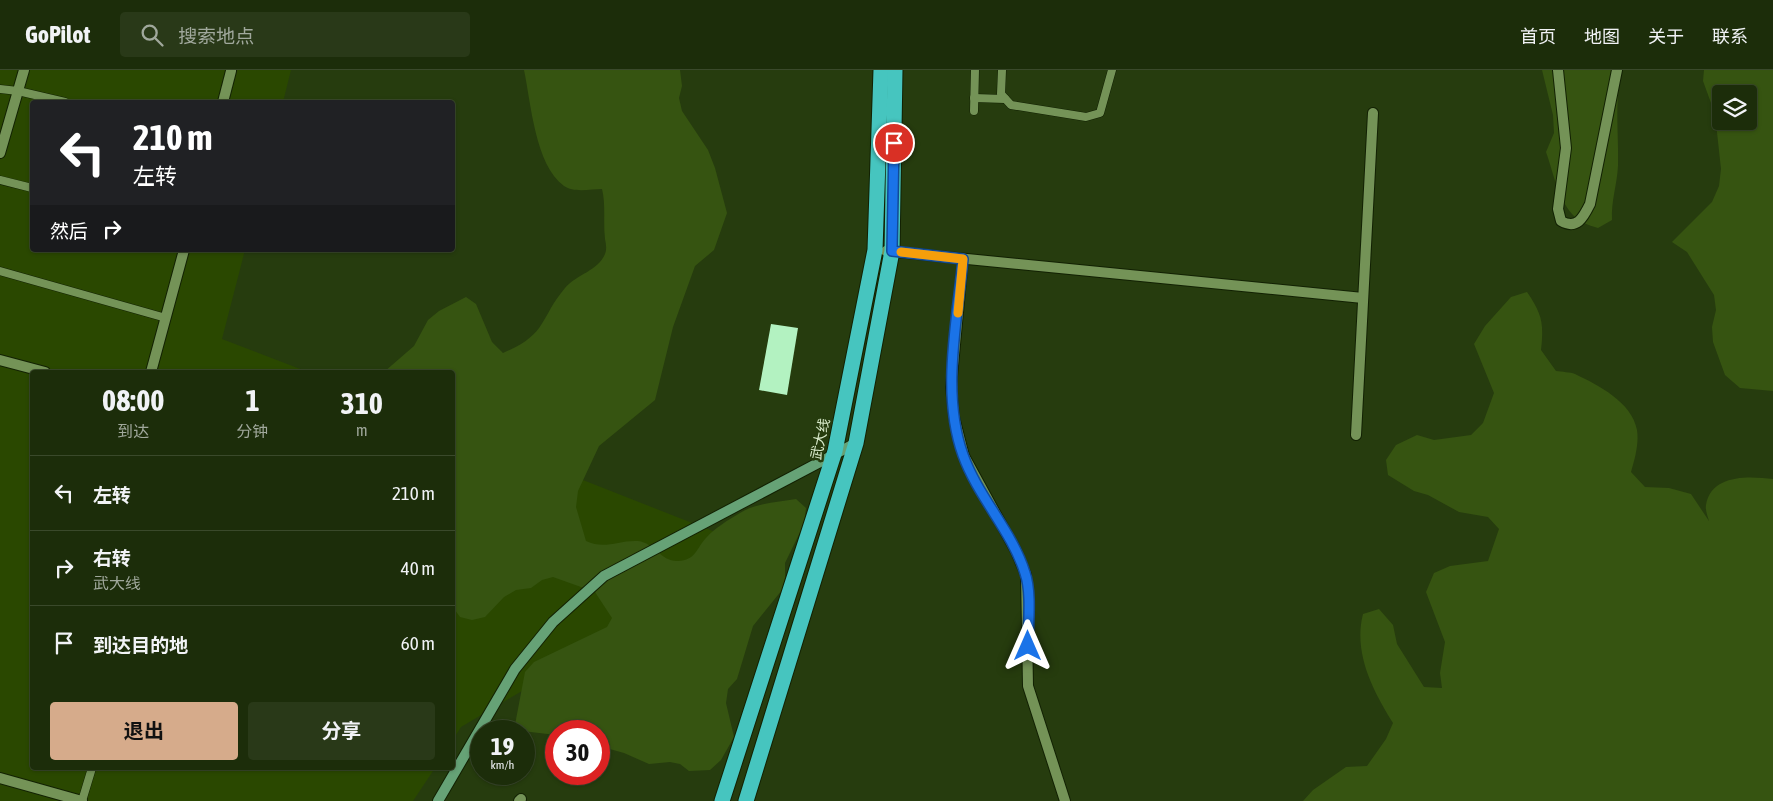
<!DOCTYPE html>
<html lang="zh">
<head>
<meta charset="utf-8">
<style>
  body { margin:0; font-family:"Asap Condensed","Noto Sans SC",sans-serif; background:#293918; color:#f1f3f6; height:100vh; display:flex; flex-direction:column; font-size:19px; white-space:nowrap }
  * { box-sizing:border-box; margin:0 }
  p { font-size:16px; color:#a0a89c }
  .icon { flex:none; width:28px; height:28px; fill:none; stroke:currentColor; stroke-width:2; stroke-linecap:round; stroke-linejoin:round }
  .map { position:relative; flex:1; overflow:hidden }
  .sheet { position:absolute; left:30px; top:300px; width:425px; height:400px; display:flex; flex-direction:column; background:#1c2d0a; border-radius:5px; box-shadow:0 1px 4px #0004,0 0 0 1px #3a492b }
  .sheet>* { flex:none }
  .top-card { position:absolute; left:30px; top:30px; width:425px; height:152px; border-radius:5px; box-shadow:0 1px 4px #0004,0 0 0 1px #3a492b; background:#202124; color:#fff; overflow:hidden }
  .controls { position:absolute; left:1712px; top:15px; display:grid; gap:10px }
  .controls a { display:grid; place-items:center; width:45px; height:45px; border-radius:5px; background:#1c2d0a; box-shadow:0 1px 4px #0004,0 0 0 1px #3a492b; font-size:25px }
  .speed { position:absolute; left:470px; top:650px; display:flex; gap:10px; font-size:25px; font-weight:700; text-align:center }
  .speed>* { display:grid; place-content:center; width:65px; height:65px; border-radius:50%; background:#1c2d0a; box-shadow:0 1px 4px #0004,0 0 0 1px #3a492b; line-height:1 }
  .speed small { font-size:12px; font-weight:400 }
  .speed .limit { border:8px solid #d22; background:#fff; color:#111 }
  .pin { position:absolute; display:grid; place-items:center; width:42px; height:42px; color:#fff; margin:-21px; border:2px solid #fff; border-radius:50%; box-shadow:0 1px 5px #0007 }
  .me { position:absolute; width:55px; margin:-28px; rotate:0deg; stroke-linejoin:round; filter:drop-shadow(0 0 4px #0008) }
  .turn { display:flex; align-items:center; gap:18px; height:105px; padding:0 20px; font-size:22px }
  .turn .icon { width:65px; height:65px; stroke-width:2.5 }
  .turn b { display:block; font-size:35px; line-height:42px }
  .then { display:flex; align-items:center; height:48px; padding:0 20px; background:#0003; gap:10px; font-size:19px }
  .eta { display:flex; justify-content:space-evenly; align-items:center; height:85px; text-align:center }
  .eta b { font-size:30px; font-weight:700; line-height:35px }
  .primary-button { display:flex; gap:10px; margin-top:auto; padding:10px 20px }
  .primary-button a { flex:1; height:58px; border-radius:5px; background:#d6ab8b; color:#111; font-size:20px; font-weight:700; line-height:58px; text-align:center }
  .primary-button a+a { background:#293918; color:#f1f3f6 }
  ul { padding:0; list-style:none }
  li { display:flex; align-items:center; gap:15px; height:75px; padding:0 20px; border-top:1px solid #3a492b }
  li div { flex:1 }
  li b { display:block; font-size:19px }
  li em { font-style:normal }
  header { display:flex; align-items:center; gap:30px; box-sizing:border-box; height:70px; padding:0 25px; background:#1c2d0a; border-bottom:1px solid #3a492b }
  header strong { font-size:24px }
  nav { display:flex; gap:28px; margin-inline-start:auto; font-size:18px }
  .search { width:350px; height:45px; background:#293918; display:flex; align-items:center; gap:12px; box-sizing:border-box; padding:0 18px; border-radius:5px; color:#a0a89c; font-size:19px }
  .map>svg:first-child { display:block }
  .built { fill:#2a4800 }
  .green { fill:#365411; fill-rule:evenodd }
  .building { fill:#b3f2c1 }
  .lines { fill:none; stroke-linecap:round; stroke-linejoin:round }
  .lane-casing { stroke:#122103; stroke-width:9 }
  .street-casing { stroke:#122103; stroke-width:12 }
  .secondary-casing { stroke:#122103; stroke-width:12 }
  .highway-casing { stroke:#122103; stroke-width:17 }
  .lane { stroke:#749357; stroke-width:8 }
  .street { stroke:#749357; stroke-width:10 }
  .secondary { stroke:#66a276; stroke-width:10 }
  .highway { stroke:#46c5bf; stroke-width:15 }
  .route-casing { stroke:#114b97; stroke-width:12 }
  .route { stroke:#1a73e8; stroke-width:9 }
  .slow { stroke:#f59e0b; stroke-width:9 }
  .labels { text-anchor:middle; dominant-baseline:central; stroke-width:5; stroke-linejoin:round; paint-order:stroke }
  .street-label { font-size:14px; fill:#daeccc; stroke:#263c0e }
</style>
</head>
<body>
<header>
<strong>GoPilot</strong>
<div class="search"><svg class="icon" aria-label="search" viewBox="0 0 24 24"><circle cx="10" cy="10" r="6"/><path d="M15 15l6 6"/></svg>搜索地点</div>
<nav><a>首页</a><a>地图</a><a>关于</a><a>联系</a></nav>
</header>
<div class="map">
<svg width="1773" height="731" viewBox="0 0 1773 731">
  <rect width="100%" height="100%" fill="#263c0e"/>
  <g class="built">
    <polygon points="0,0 291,0 283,32 32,32 32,180 245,180 222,269 308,302 32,302 32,698 435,698 413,731 0,731"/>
    <polygon points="453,359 761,480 461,657 453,670"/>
  </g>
  <g class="green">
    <path d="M524 0H680L682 16 679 28 682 41 708 80 715 98 727 143 714 180 695 196 673 257 655 330 599 376 578 421 576 437 586 471C605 480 618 470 638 471 655 473 661 492 678 491 696 490 696 479 706 468 715 458 728 450 740 443 756 433 778 432 796 429L806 438 804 454 785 493V508L782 520 753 556 737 609 728 619 726 633 734 667 721 690 710 700 689 701 680 694 670 692 649 694 624 683 599 676V661H556V665L514 660 525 602 534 592 607 557 612 548 595 522 553 507 542 510 531 518 516 520 504 527 485 547 472 550 460 547 452 536V302H384L414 276 428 250 439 241 466 227 476 234 492 272 503 283C548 264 539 249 565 218 577 204 598 201 605 184 607 179 606 174 605 169 603 152 606 135 602 119 591 119 574 123 564 116 535 95 531 33 524 0Z"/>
    <path d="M1542 0H1622C1614 31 1619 65 1618 96 1617 115 1611 131 1612 150L1598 158C1592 156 1584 154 1579 150 1559 136 1554 104 1546 82L1554 63 1553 45Z"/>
    <path d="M1704 0H1773V321L1740 318 1725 305 1713 272 1712 257 1716 240 1714 225 1687 182 1672 172 1712 132 1719 116 1721 99 1715 44 1703 11ZM1721 24H1749V51H1721Z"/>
    <path d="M1527 222C1542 244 1544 253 1541 280L1556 301C1562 302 1570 302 1575 304 1598 315 1632 332 1637 360 1639 374 1635 388 1631 402L1645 417 1669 418 1691 424 1709 451C1708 447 1705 440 1706 435 1711 404 1749 406 1773 409V731H1303L1313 720 1346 697 1367 696 1386 669 1393 653C1373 621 1353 583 1363 544L1379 539 1393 555 1397 574 1424 617 1442 618 1440 603 1445 572 1426 522 1434 503 1450 496 1488 491 1499 459 1488 447 1459 442 1428 425 1414 421 1388 405 1386 390 1396 375 1417 365 1434 370 1471 365 1483 353 1494 323 1474 274 1485 256 1511 227Z"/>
  </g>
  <polygon class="building" points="771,254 798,258 787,325 759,320"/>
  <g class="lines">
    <g class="lane-casing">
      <g id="lane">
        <polyline points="1002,0 1001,24 1011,35 1086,47 1100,43 1112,0"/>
        <polyline points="0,19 18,21 65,32"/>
        <polyline points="974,28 1005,29"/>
        <polyline points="974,41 975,0"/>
        <polyline points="0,110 32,118"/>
        <polyline points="0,201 166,248"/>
        <polyline points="82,731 92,698"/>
      </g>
    </g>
    <g class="street-casing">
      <g id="street">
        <path d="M1558 0 1566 78 1558 139 1561 151C1577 160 1583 148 1590 134L1617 0"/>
        <polyline points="223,32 231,1"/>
        <polyline points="0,83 24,0"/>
        <polyline points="886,181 1363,228"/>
        <polyline points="963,189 951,317 954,347 964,386 1016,481 1026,505 1028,616 1065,731"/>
        <polyline points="0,290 45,302"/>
        <polyline points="151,302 184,180"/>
        <polyline points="1356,365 1373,43"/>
        <polyline points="0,708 82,731"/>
        <polyline points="519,731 521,729"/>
      </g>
    </g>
    <g class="secondary-casing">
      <polyline id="secondary" points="438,731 515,599 553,552 604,506 856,373"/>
    </g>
    <g class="highway-casing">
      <g id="highway">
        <polyline points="722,731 835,381 875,180 881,0"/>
        <polyline points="746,731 856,373 892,181 895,0"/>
      </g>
    </g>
    <use href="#lane" class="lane"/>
    <use href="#street" class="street"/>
    <use href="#secondary" class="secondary"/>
    <use href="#highway" class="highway"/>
  </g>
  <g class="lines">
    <g class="route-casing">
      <path id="route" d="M894 73 892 181 963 189C957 253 941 323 963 385 978 427 1012 461 1025 503 1032 523 1028 555 1028 576"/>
    </g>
    <use href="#route" class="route"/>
    <polyline class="slow" points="901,182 963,189 958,243"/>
  </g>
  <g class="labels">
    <g class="street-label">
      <text transform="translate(820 369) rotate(-77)">武大线</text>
    </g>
  </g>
</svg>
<div class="controls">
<a><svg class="icon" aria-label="layers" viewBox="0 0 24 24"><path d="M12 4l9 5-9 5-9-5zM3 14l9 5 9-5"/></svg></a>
</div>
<div class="speed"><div>19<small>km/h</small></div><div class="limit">30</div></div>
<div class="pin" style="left:894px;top:73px;background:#d93025"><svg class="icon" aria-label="arrive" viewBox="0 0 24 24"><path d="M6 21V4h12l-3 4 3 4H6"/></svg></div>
<svg class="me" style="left:1028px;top:576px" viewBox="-20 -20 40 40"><path d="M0-17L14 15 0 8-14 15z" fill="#1a73e8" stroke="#fff" stroke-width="4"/></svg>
<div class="top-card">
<div class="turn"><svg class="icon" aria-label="left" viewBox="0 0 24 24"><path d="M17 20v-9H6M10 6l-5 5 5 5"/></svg><div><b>210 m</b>左转</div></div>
<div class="then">然后<svg class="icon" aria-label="right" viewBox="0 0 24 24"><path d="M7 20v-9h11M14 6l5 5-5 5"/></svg></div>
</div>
<section class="sheet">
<div class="eta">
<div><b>08:00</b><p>到达</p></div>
<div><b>1</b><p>分钟</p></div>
<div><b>310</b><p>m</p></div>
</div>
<ul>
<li><svg class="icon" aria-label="left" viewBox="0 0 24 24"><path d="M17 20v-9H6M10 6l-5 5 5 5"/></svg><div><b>左转</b></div><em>210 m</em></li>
<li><svg class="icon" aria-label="right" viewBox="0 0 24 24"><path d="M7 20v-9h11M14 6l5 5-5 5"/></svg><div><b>右转</b><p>武大线</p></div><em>40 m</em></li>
<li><svg class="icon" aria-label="arrive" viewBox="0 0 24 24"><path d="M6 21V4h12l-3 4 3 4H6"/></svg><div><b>到达目的地</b></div><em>60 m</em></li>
</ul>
<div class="primary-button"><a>退出</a><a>分享</a></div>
</section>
</div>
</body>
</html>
